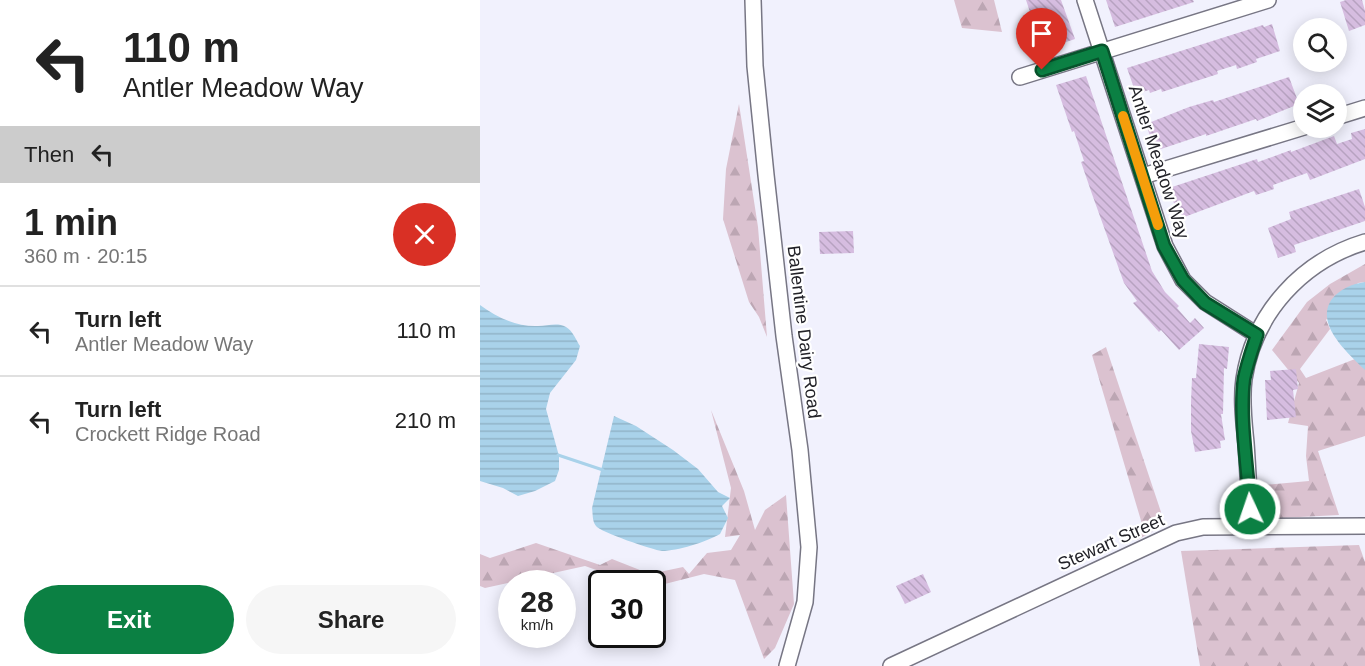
<!DOCTYPE html>
<html lang="en">
<head>
<meta charset="utf-8">
<style>
  body { margin:0; font-family:Arial,sans-serif; background:#f6f6f6; color:#222; height:100vh; display:flex; flex-direction:column; font-size:22px; white-space:nowrap }
  * { box-sizing:border-box; margin:0 }
  p { font-size:20px; color:#767676 }
  .icon { flex:none; width:33px; height:33px; fill:none; stroke:currentColor; stroke-width:2; stroke-linecap:round; stroke-linejoin:round }
  .map { position:relative; flex:1; overflow:hidden }
  .side { display:flex; flex-direction:column; background:#fff; width:480px }
  .side>* { flex:none }
  .top-card { background:#fff; color:#222; overflow:hidden }
  .fabs { position:absolute; left:813px; top:18px; display:grid; gap:12px }
  .fabs a { display:grid; place-items:center; width:54px; height:54px; border-radius:50%; background:#fff; box-shadow:0 3px 15px #0003; font-size:30px }
  .speed { position:absolute; left:18px; top:570px; display:flex; gap:12px; font-size:30px; font-weight:700; text-align:center }
  .speed>* { display:grid; place-content:center; width:78px; height:78px; border-radius:50%; background:#fff; box-shadow:0 3px 15px #0003; line-height:1 }
  .speed small { font-size:15px; font-weight:400 }
  .speed .limit { border:3px solid #111; border-radius:9px; background:#fff; color:#111 }
  .pin { position:absolute; display:grid; place-items:center; width:51px; height:51px; color:#fff; margin:-62px -26px; border-radius:50% 50% 50% 0; rotate:-45deg; box-shadow:0 0 6px #0007 }
  .pin .icon { rotate:45deg }
  .me { position:absolute; width:66px; margin:-33px; rotate:357deg; stroke-linejoin:round; filter:drop-shadow(0 0 4px #0008) }
  .turn { display:flex; align-items:center; gap:21px; height:126px; padding:0 24px; font-size:27px }
  .turn .icon { width:78px; height:78px; stroke-width:2.5 }
  .turn b { display:block; font-size:42px; line-height:51px }
  .then { display:flex; align-items:center; height:57px; padding:0 24px; background:#0003; gap:12px; font-size:22px }
  .round { display:grid; place-items:center; flex:none; width:63px; height:63px; border-radius:32px; background:#f6f6f6 }
  .headline { display:flex; align-items:center; justify-content:space-between; height:102px; padding:0 24px }
  h1 { font-size:36px; font-weight:700; line-height:45px }
  .button { display:flex; gap:12px; margin-top:auto; padding:12px 24px }
  .button a { flex:1; height:69px; border-radius:36px; background:#0b8043; color:#fff; font-size:24px; font-weight:700; line-height:69px; text-align:center }
  .button a+a { background:#f6f6f6; color:#222 }
  ul { padding:0; list-style:none }
  li { display:flex; align-items:center; gap:18px; height:90px; padding:0 24px; border-top:2px solid #e0e0e0 }
  li div { flex:1 }
  li b { display:block; font-size:22px }
  li em { font-style:normal }
  main { display:flex; flex:1; min-height:0 }
  .map>svg:first-child { display:block }
  .forest { fill:url(#forest-firs) }
  .water { fill:url(#water-rules) }
  .lines { fill:none; stroke-linecap:round; stroke-linejoin:round }
  .stream { stroke:#a9d2ea; stroke-width:3 }
  .building { fill:url(#building-back-hatch) }
  .minor-casing { stroke:#777684; stroke-width:18 }
  .minor { stroke:#fff; stroke-width:15 }
  .route-casing { stroke:#07532c; stroke-width:15 }
  .route { stroke:#0b8043; stroke-width:10 }
  .slow { stroke:#f59e0b; stroke-width:10 }
  .labels { text-anchor:middle; dominant-baseline:central; stroke-width:4.5; stroke-linejoin:round; paint-order:stroke }
  .street-label { font-size:18px; fill:#222228; stroke:#fff }
</style>
</head>
<body>
<main>
<section class="side">
<div class="top-card">
<div class="turn"><svg class="icon" aria-label="left" viewBox="0 0 24 24"><path d="M17 20v-9H6M10 6l-5 5 5 5"/></svg><div><b>110 m</b>Antler Meadow Way</div></div>
<div class="then">Then<svg class="icon" aria-label="left" viewBox="0 0 24 24"><path d="M17 20v-9H6M10 6l-5 5 5 5"/></svg></div>
</div>
<div class="headline"><div><h1>1 min</h1><p>360 m · 20:15</p></div><a class="round" style="background:#d93025;color:#fff"><svg class="icon" aria-label="close" viewBox="0 0 24 24"><path d="M6 6l12 12M18 6L6 18"/></svg></a></div>
<ul>
<li><svg class="icon" aria-label="left" viewBox="0 0 24 24"><path d="M17 20v-9H6M10 6l-5 5 5 5"/></svg><div><b>Turn left</b><p>Antler Meadow Way</p></div><em>110 m</em></li>
<li><svg class="icon" aria-label="left" viewBox="0 0 24 24"><path d="M17 20v-9H6M10 6l-5 5 5 5"/></svg><div><b>Turn left</b><p>Crockett Ridge Road</p></div><em>210 m</em></li>
</ul>
<div class="button"><a>Exit</a><a>Share</a></div>
</section>
<div class="map">
<svg width="885" height="666" viewBox="0 0 885 666">
  <defs>
    <pattern id="forest-firs" width="22" height="20" patternUnits="userSpaceOnUse" patternTransform="scale(1.5)"><rect width="22" height="20" fill="#dbc2d0"/><path d="M5 1l3.5 6h-7zM16 11l3.5 6h-7z" fill="#bca6b3"/></pattern>
    <pattern id="water-rules" width="6" height="5" patternUnits="userSpaceOnUse" patternTransform="scale(1.5)"><rect width="6" height="5" fill="#a9d2ea"/><path d="M0 2.5h6" fill="none" stroke="#91b4c9"/></pattern>
    <pattern id="building-back-hatch" width="6" height="6" patternUnits="userSpaceOnUse" patternTransform="scale(1.5)"><rect width="6" height="6" fill="#d6bde0"/><path d="M-1 5l2 2M0 0l6 6M5-1l2 2" fill="none" stroke="#b7a2c0"/></pattern>
  </defs>
  <rect width="100%" height="100%" fill="#f1f1fd"/>
  <g class="forest">
    <polygon points="474,0 514,0 522,32 482,28"/>
    <polygon points="259,104 278,227 287,337 279,317 269,302 243,219 246,169"/>
    <polygon points="885,264 885,282 878,283 846,320 850,329 820,369 826,378 875,359 885,368 885,436 838,451 859,515 800,518 778,503 774,486 829,481 826,456 828,426 808,423 819,383 792,350 827,302 850,284"/>
    <polygon points="626,347 681,512 672,532 657,540 662,524 612,355"/>
    <polygon points="231,410 264,491 275,530 285,510 306,495 314,604 295,648 284,659 255,580 224,574 173,587 172,584 153,583 105,566 5,588 0,586 0,554 10,558 56,543 120,565 132,559 170,574 203,567 209,574 227,553 251,550 260,535 245,537 251,488"/>
    <polygon points="879,545 885,562 885,666 720,666 701,551"/>
  </g>
  <g class="water">
    <path d="M885 282V370C868 353 834 324 852 299 860 289 872 284 885 282Z"/>
    <path d="M0 305C16 317 37 327 58 326 68 326 77 322 86 327 93 331 96 340 100 346L96 360 70 393 66 409 79 456V470L75 481 55 491 38 496 23 488 0 481Z"/>
    <path d="M134 416 156 426 193 450 218 469 238 492 250 498 242 506 248 518 240 534C226 542 197 551 182 551 173 550 120 532 116 526 112 521 113 514 112 508Z"/>
  </g>
  <g class="lines">
    <polyline class="stream" points="78,455 123,470"/>
  </g>
  <g class="building">
    <polygon points="546,0 581,0 595,39 565,49 557,26 555,27"/>
    <polygon points="626,0 713,0 714,2 635,27"/>
    <polygon points="866,0 882,0 885,11 885,25 869,31 860,2"/>
    <polygon points="792,24 800,51 776,59 777,62 757,69 756,65 737,71 738,74 682,92 681,89 670,93 669,90 656,94 647,68 783,25 784,27"/>
    <polygon points="606,76 672,271 685,292 699,306 697,308 710,323 715,318 724,328 699,350 681,330 679,332 653,303 657,301 644,283 612,194 601,162 604,161 594,131 592,132 576,85"/>
    <polygon points="809,77 819,104 777,121 776,119 726,136 726,134 675,151 666,124 709,107 733,100 734,102"/>
    <polygon points="885,129 885,159 830,180 827,173 793,185 794,189 776,195 774,191 699,219 689,188 777,159 778,162 811,150 811,152 854,136 857,144 872,139 871,133"/>
    <polygon points="879,189 885,207 885,221 814,245 816,252 798,258 788,228 811,219 809,212"/>
    <polygon points="373,231 374,253 340,254 339,232"/>
    <polygon points="719,344 749,347 747,369 744,368 743,414 741,414 745,440 740,441 741,448 715,452 711,431 711,402 712,378 716,378"/>
    <polygon points="816,369 818,389 813,390 816,417 787,420 785,380 791,380 790,371"/>
    <polygon points="443,574 451,592 425,604 416,586"/>
  </g>
  <g class="lines">
    <g class="minor-casing">
      <g id="minor">
        <polyline points="273,0 275,66 286,175 304,336 320,450 329,547 325,602 307,666"/>
        <polyline points="605,0 685,246 703,280 725,302 777,335"/>
        <polyline points="540,77 788,0"/>
        <polyline points="856,117 885,108"/>
        <polyline points="663,176 824,127"/>
        <path d="M771 526C769 498 768 471 766 443 764 423 761 400 764 379 774 313 822 261 885 242"/>
        <polyline points="411,666 696,533 723,527 885,526"/>
      </g>
    </g>
    <use href="#minor" class="minor"/>
  </g>
  <g class="lines">
    <g class="route-casing">
      <path id="route" d="M562 70 622 51 684 246 703 280 725 303 777 335C772 350 767 364 764 379 759 418 768 469 770 509"/>
    </g>
    <use href="#route" class="route"/>
    <polyline class="slow" points="643,116 678,225"/>
  </g>
  <g class="labels">
    <g class="street-label">
      <text transform="translate(679 162) rotate(72)">Antler Meadow Way</text>
      <text transform="translate(324 332) rotate(83)">Ballentine Dairy Road</text>
      <text transform="translate(631 542) rotate(-24)">Stewart Street</text>
    </g>
  </g>
</svg>
<div class="fabs">
<a><svg class="icon" aria-label="search" viewBox="0 0 24 24"><circle cx="10" cy="10" r="6"/><path d="M15 15l6 6"/></svg></a>
<a><svg class="icon" aria-label="layers" viewBox="0 0 24 24"><path d="M12 4l9 5-9 5-9-5zM3 14l9 5 9-5"/></svg></a>
</div>
<div class="speed"><div>28<small>km/h</small></div><div class="limit">30</div></div>
<div class="pin" style="left:562px;top:70px;background:#d93025"><svg class="icon" aria-label="arrive" viewBox="0 0 24 24"><path d="M6 21V4h12l-3 4 3 4H6"/></svg></div>
<svg class="me" style="left:770px;top:509px" viewBox="-20 -20 40 40"><circle r="17" fill="#0b8043" stroke="#fff" stroke-width="3"/><path d="M0-11L8 9 0 5-8 9z" fill="#fff"/></svg>
</div>
</main>
</body>
</html>
